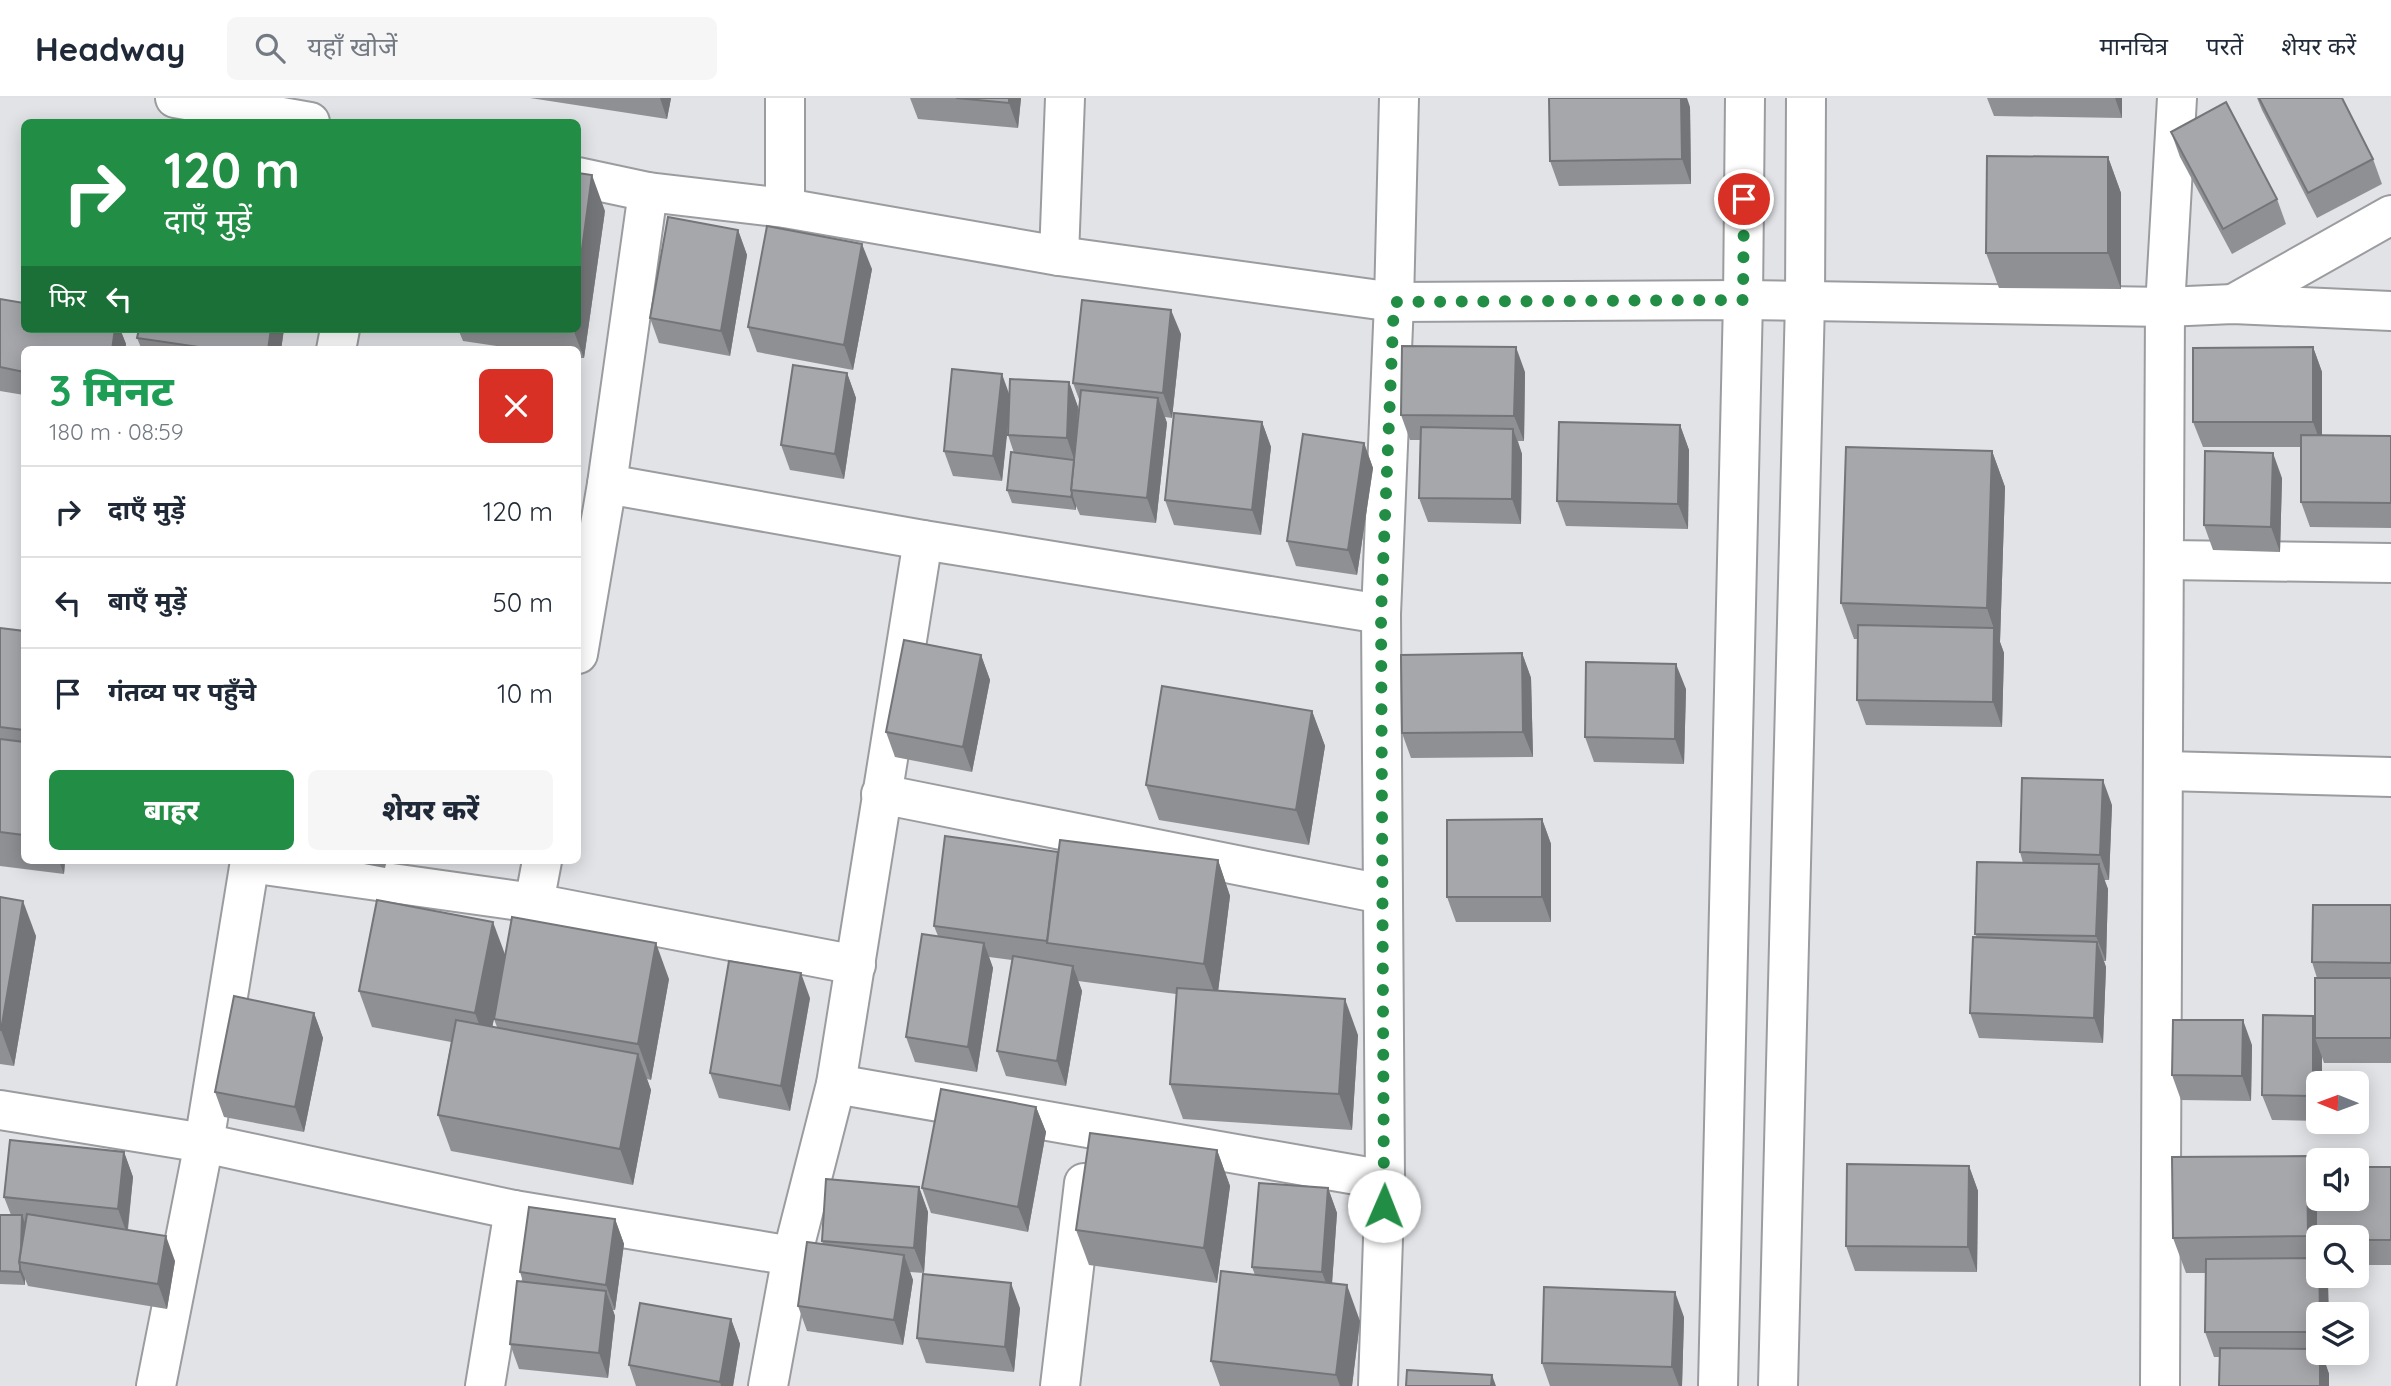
<!DOCTYPE html>
<html lang="hi">
<head>
<meta charset="utf-8">
<style>
  body { margin:0; font-family:Quicksand,"Noto Sans Devanagari",sans-serif; background:#f6f6f7; color:#1f2937; height:100vh; display:flex; flex-direction:column; font-size:26px; white-space:nowrap }
  * { box-sizing:border-box; margin:0 }
  p { font-size:23px; color:#747a83 }
  .icon { flex:none; width:38px; height:38px; fill:none; stroke:currentColor; stroke-width:2; stroke-linecap:round; stroke-linejoin:round }
  .map { position:relative; flex:1; overflow:hidden }
  .sheet { position:absolute; left:21px; top:248px; width:560px; height:518px; display:flex; flex-direction:column; background:#fff; border-radius:10px; box-shadow:0 4px 18px #0003 }
  .sheet>* { flex:none }
  .top-card { position:absolute; left:21px; top:21px; width:560px; height:214px; border-radius:10px; box-shadow:0 4px 18px #0003; background:#218d45; color:#fff; overflow:hidden }
  .needle { width:46px; rotate:271deg }
  .buttons { position:absolute; left:2306px; top:973px; display:grid; gap:14px }
  .buttons a { display:grid; place-items:center; width:63px; height:63px; border-radius:10px; background:#fff; box-shadow:0 4px 18px #0003; font-size:35px }
  .pin { position:absolute; display:grid; place-items:center; width:60px; height:60px; color:#fff; margin:-30px; border:4px solid #fff; border-radius:50%; box-shadow:0 2px 7px #0007 }
  .me { position:absolute; width:77px; margin:-38px; rotate:1deg; stroke-linejoin:round; filter:drop-shadow(0 0 5px #0008) }
  .turn { display:flex; align-items:center; gap:24px; height:147px; padding:0 28px; font-size:32px }
  .turn .icon { width:91px; height:91px; stroke-width:2.5 }
  .turn b { display:block; font-size:49px; line-height:60px }
  .then { display:flex; align-items:center; height:66px; padding:0 28px; background:#0003; gap:14px; font-size:26px }
  .round { display:grid; place-items:center; flex:none; width:74px; height:74px; border-radius:10px; background:#f6f6f7 }
  .headline { display:flex; align-items:center; justify-content:space-between; height:119px; padding:0 28px }
  h1 { font-size:42px; font-weight:800; line-height:52px; color:#1e9e55 }
  .primary-button { display:flex; gap:14px; margin-top:auto; padding:14px 28px }
  .primary-button a { flex:1; height:80px; border-radius:10px; background:#218d45; color:#fff; font-size:28px; font-weight:800; line-height:80px; text-align:center }
  .primary-button a+a { background:#f6f6f7; color:#1f2937 }
  ul { padding:0; list-style:none }
  li { display:flex; align-items:center; gap:21px; height:91px; padding:0 28px; border-top:2px solid #e0e1e3 }
  li div { flex:1 }
  li b { display:block; font-size:26px }
  li em { font-style:normal }
  header { display:flex; align-items:center; gap:42px; box-sizing:border-box; height:98px; padding:0 35px; background:#fff; border-bottom:2px solid #e0e1e3 }
  header strong { font-size:33px }
  nav { display:flex; gap:38px; margin-inline-start:auto; font-size:24px }
  .search { width:490px; height:63px; background:#f6f6f7; display:flex; align-items:center; gap:18px; box-sizing:border-box; padding:0 24px; border-radius:10px; color:#747a83; font-size:26px }
  .map>svg:first-child { display:block }
  .lines { fill:none; stroke-linecap:round; stroke-linejoin:round }
  .minor-casing { stroke:#9b9c9f; stroke-width:42 }
  .minor { stroke:#fff; stroke-width:38 }
  .wall { fill:#8f9093; fill-rule:evenodd }
  .shaded-wall { fill:#747578 }
  .building { fill:#a6a7ab; stroke:#747578; stroke-width:2 }
  .route { stroke:#218d45; stroke-width:12; stroke-dasharray:0 21.6 }
</style>
</head>
<body>
<header>
<strong>Headway</strong>
<div class="search"><svg class="icon" aria-label="search" viewBox="0 0 24 24"><circle cx="10" cy="10" r="6"/><path d="M15 15l6 6"/></svg>यहाँ खोजें</div>
<nav><a>मानचित्र</a><a>परतें</a><a>शेयर करें</a></nav>
</header>
<div class="map">
<svg width="2391" height="1288" viewBox="0 0 2391 1288">
  <rect width="100%" height="100%" fill="#e1e3e6"/>
  <g class="lines">
    <g class="minor-casing">
      <g id="minor">
        <polyline points="175,0 310,24"/>
        <polyline points="578,79 648,94 785,110 1059,158 1394,204 1743,202 2165,209 2233,206 2391,213"/>
        <polyline points="785,110 785,0"/>
        <polyline points="1059,158 1065,0"/>
        <polyline points="2233,206 2391,117"/>
        <polyline points="336,252 340,231"/>
        <polyline points="607,386 923,442 1381,516"/>
        <polyline points="2166,462 2391,465"/>
        <polyline points="578,556 607,386 648,94"/>
        <polyline points="2165,673 2391,679"/>
        <polyline points="881,696 1382,796"/>
        <polyline points="250,765 534,805 856,867"/>
        <polyline points="534,805 542,763"/>
        <polyline points="836,986 1385,1082"/>
        <polyline points="0,1012 204,1045 514,1112 792,1158"/>
        <polyline points="156,1288 204,1045 250,763"/>
        <polyline points="485,1288 514,1112"/>
        <polyline points="768,1288 792,1158 836,986 923,442"/>
        <polyline points="1060,1288 1084,1085"/>
        <polyline points="1378,1288 1385,1082 1381,516 1394,204 1399,0"/>
        <polyline points="1718,1288 1743,202 1745,0"/>
        <polyline points="1778,1288 1805,203 1806,0"/>
        <polyline points="2160,1288 2165,209 2177,0"/>
      </g>
    </g>
    <use href="#minor" class="minor"/>
  </g>
  <g class="wall">
    <polygon points="530,0 671,0 667,21"/>
    <polygon points="910,0 1021,0 1018,30 918,21"/>
    <polygon points="1987,0 2122,0 2122,20 1994,18"/>
    <polygon points="2257,0 2342,0 2373,61 2382,86 2317,120 2262,12"/>
    <polygon points="1690,9 1691,86 1559,88 1550,63"/>
    <polygon points="2171,34 2277,101 2286,126 2232,156 2180,59"/>
    <polygon points="2108,59 2121,95 2121,191 1999,190 1986,155"/>
    <polygon points="605,113 584,260 578,260 578,252 524,252 463,243 458,231 578,231"/>
    <polygon points="738,132 747,157 730,258 659,245 650,220"/>
    <polygon points="872,171 853,272 757,254 748,229"/>
    <polygon points="0,201 24,231 120,231 126,246 125,252 24,252 24,297 0,293"/>
    <polygon points="139,231 284,231 281,252 142,252 137,240"/>
    <polygon points="1181,236 1172,320 1165,319 1167,325 1156,425 1080,417 1076,408 1076,412 1012,405 1007,392 1014,355 1008,337 1008,322 1002,383 953,378 944,353 1010,298 1069,284 1078,309 1078,327 1080,304 1073,285"/>
    <polygon points="2313,249 2322,274 2322,337 2391,338 2391,430 2310,429 2301,404 2301,349 2203,349 2193,324"/>
    <polygon points="1525,274 1524,343 1518,343 1522,356 1521,426 1428,424 1419,400 1420,342 1410,342 1401,317"/>
    <polygon points="847,275 856,300 844,381 790,372 781,347"/>
    <polygon points="1262,324 1271,349 1261,437 1174,427 1165,402"/>
    <polygon points="1680,327 1689,352 1688,431 1566,428 1557,403"/>
    <polygon points="1364,345 1373,370 1357,477 1296,468 1287,443"/>
    <polygon points="1992,353 2005,389 2000,544 2004,555 2002,629 1866,627 1857,602 1858,541 1854,541 1841,505"/>
    <polygon points="2282,380 2280,454 2213,452 2204,427"/>
    <polygon points="0,530 24,533 24,763 65,763 64,776 0,768"/>
    <polygon points="1522,555 1531,580 1533,659 1411,660 1402,635"/>
    <polygon points="981,557 990,582 972,674 895,659 886,634"/>
    <polygon points="1686,591 1684,666 1594,664 1585,639"/>
    <polygon points="1312,613 1325,648 1309,747 1159,722 1146,687"/>
    <polygon points="2112,707 2109,782 2104,782 2108,791 2106,863 2104,863 2106,869 2103,945 1979,940 1970,915 1977,839 1975,836 2023,765 2020,754"/>
    <polygon points="1542,721 1551,746 1551,824 1456,824 1447,799"/>
    <polygon points="1058,754 1059,756 1218,762 1230,798 1218,893 1358,937 1352,1032 1183,1021 1170,986 1176,896 1078,883 1082,893 1066,988 1006,978 997,953 1012,862 989,859 993,870 977,974 915,964 906,939 938,838 934,828"/>
    <polygon points="348,763 387,763 385,770"/>
    <polygon points="0,799 36,838 14,968 0,966"/>
    <polygon points="2391,807 2391,965 2324,965 2322,959 2322,985 2319,985 2319,1023 2272,1022 2262,997 2315,923 2317,880 2312,864"/>
    <path d="M505 858 669 881 651 982 647 981 651 992 633 1087 451 1053 438 1017 451 944 372 929 359 893ZM494 921 497 929H492Z"/>
    <polygon points="810,900 790,1013 719,1000 710,975"/>
    <polygon points="314,915 323,940 304,1034 224,1019 215,994"/>
    <polygon points="2252,947 2251,1003 2181,1002 2172,977"/>
    <polygon points="1036,1009 1046,1034 1028,1134 931,1115 922,1090"/>
    <polygon points="1217,1052 1230,1088 1217,1185 1089,1167 1076,1132"/>
    <polygon points="124,1054 133,1079 128,1132 175,1163 167,1211 28,1188 25,1181 25,1187 0,1186 0,1117 11,1117 4,1099"/>
    <polygon points="2307,1058 2316,1084 2391,1069 2391,1167 2357,1167 2357,1139 2319,1139 2319,1178 2326,1178 2328,1185 2319,1216 2319,1255 2329,1255 2329,1259 2323,1259 2329,1276 2329,1288 2219,1288 2220,1259 2214,1259 2205,1234 2205,1175 2186,1175 2173,1140"/>
    <polygon points="1969,1068 1978,1093 1977,1174 1855,1173 1846,1148"/>
    <polygon points="919,1089 928,1114 924,1175 910,1174 913,1182 903,1247 807,1233 798,1208 823,1146 822,1143"/>
    <polygon points="1328,1090 1337,1115 1332,1186 1360,1223 1352,1288 1220,1288 1211,1263 1255,1177 1252,1169"/>
    <polygon points="615,1121 624,1146 615,1212 613,1212 615,1218 608,1280 519,1271 510,1246 523,1184 520,1174"/>
    <polygon points="1020,1210 1014,1274 926,1265 917,1240"/>
    <polygon points="1684,1219 1682,1288 1550,1288 1542,1265"/>
    <polygon points="731,1221 740,1246 733,1288 636,1288 629,1267"/>
  </g>
  <g class="shaded-wall">
    <polygon points="660,0 671,0 667,21"/>
    <polygon points="1009,0 1021,0 1018,30 1009,5"/>
    <polygon points="1681,0 1687,0 1690,9 1691,86 1682,61"/>
    <polygon points="2115,0 2122,0 2122,20"/>
    <polygon points="2108,59 2121,95 2121,191 2108,155"/>
    <polygon points="592,77 605,113 584,260 573,231 578,231 578,181"/>
    <polygon points="738,132 747,157 730,258 721,233"/>
    <polygon points="862,146 872,171 853,272 844,247"/>
    <polygon points="1171,212 1181,236 1172,320 1163,295"/>
    <polygon points="115,231 120,231 126,246 125,252 112,252"/>
    <polygon points="271,231 284,231 281,252 268,252"/>
    <polygon points="1516,249 1525,274 1524,343 1514,318"/>
    <polygon points="2313,249 2322,274 2322,349 2313,324"/>
    <polygon points="847,275 856,300 844,381 835,356"/>
    <polygon points="1002,276 1011,301 1002,383 993,358"/>
    <polygon points="1069,284 1078,309 1075,364 1067,340"/>
    <polygon points="1158,300 1167,325 1156,425 1147,400"/>
    <polygon points="1262,324 1271,349 1261,437 1252,412"/>
    <polygon points="1680,327 1689,352 1688,431 1678,406"/>
    <polygon points="1513,331 1522,356 1521,426 1512,401"/>
    <polygon points="1364,345 1373,370 1357,477 1348,452"/>
    <polygon points="1992,353 2005,389 2000,544 2004,555 2002,629 1993,604 1994,531 1987,510"/>
    <polygon points="2273,355 2282,380 2280,454 2271,429"/>
    <polygon points="1072,395 1076,408 1076,412 1071,399"/>
    <polygon points="1522,555 1531,580 1533,659 1523,634"/>
    <polygon points="981,557 990,582 972,674 963,649"/>
    <polygon points="1676,566 1686,591 1684,666 1675,641"/>
    <polygon points="1312,613 1325,648 1309,747 1296,712"/>
    <polygon points="2103,682 2112,707 2109,782 2100,757"/>
    <polygon points="1542,721 1551,746 1551,824 1542,799"/>
    <polygon points="1218,762 1230,798 1217,902 1204,866"/>
    <polygon points="59,763 65,763 64,776"/>
    <polygon points="2099,766 2108,791 2106,863 2096,838"/>
    <polygon points="23,803 36,838 14,968 1,932"/>
    <polygon points="493,824 506,859 488,951 475,915"/>
    <polygon points="2097,844 2106,869 2103,945 2094,920"/>
    <polygon points="656,845 669,881 651,982 638,946"/>
    <polygon points="984,845 993,870 977,974 968,949"/>
    <polygon points="1073,868 1082,893 1066,988 1057,963"/>
    <polygon points="801,875 810,900 790,1013 781,988"/>
    <polygon points="1345,901 1358,937 1352,1032 1339,996"/>
    <polygon points="314,915 323,940 304,1034 295,1009"/>
    <polygon points="2313,918 2321,940 2315,940 2322,959 2322,985 2319,985 2319,1015 2313,998"/>
    <polygon points="2243,922 2252,947 2251,1003 2242,978"/>
    <polygon points="638,956 651,992 633,1087 620,1051"/>
    <polygon points="1036,1009 1046,1034 1028,1134 1018,1109"/>
    <polygon points="1217,1052 1230,1088 1217,1185 1204,1150"/>
    <polygon points="124,1054 133,1079 127,1136 118,1111"/>
    <polygon points="2307,1058 2319,1091 2316,1142 2319,1149 2319,1169 2308,1138"/>
    <polygon points="1969,1068 1978,1093 1977,1174 1968,1149"/>
    <polygon points="919,1089 928,1114 924,1175 914,1150"/>
    <polygon points="1328,1090 1337,1115 1331,1199 1322,1174"/>
    <polygon points="22,1117 27,1130 20,1164"/>
    <polygon points="615,1121 624,1146 615,1212 606,1187"/>
    <polygon points="166,1138 175,1163 167,1211 158,1186"/>
    <polygon points="904,1157 913,1182 903,1247 894,1222"/>
    <polygon points="20,1168 25,1181 25,1187 20,1174"/>
    <polygon points="2319,1178 2326,1178 2328,1185 2329,1216 2320,1216"/>
    <polygon points="1011,1185 1020,1210 1014,1274 1005,1249"/>
    <polygon points="1347,1187 1360,1223 1352,1288 1340,1288 1336,1277"/>
    <polygon points="606,1193 615,1218 608,1280 599,1255"/>
    <polygon points="1675,1194 1684,1219 1682,1288 1679,1288 1672,1269"/>
    <polygon points="731,1221 740,1246 733,1288 721,1288 720,1284"/>
    <polygon points="2320,1255 2322,1255 2329,1276 2329,1288 2320,1288"/>
    <polygon points="1492,1277 1496,1288 1491,1288"/>
  </g>
  <g class="building">
    <polygon points="956,0 1009,0 1009,5"/>
    <polygon points="1549,0 1681,0 1682,61 1550,63"/>
    <polygon points="2259,0 2342,0 2373,61 2308,95"/>
    <polygon points="2226,4 2277,101 2223,131 2171,34"/>
    <polygon points="1987,58 2108,59 2108,155 1986,155"/>
    <polygon points="578,75 592,77 578,181"/>
    <polygon points="668,119 738,132 721,233 650,220"/>
    <polygon points="767,128 862,146 844,247 748,229"/>
    <polygon points="0,201 24,205 24,231 115,231 112,252 24,252 24,274 0,269"/>
    <polygon points="1082,202 1171,212 1163,295 1073,285"/>
    <polygon points="139,231 271,231 268,252 219,252 137,240"/>
    <polygon points="1402,248 1516,249 1514,318 1401,317"/>
    <polygon points="2313,249 2313,324 2193,324 2193,250"/>
    <polygon points="793,267 847,275 835,356 781,347"/>
    <polygon points="952,271 1002,276 993,358 944,353"/>
    <polygon points="1010,281 1069,284 1067,340 1008,337"/>
    <polygon points="1081,292 1158,300 1147,400 1071,392"/>
    <polygon points="1174,315 1262,324 1252,412 1165,402"/>
    <polygon points="1559,324 1680,327 1678,406 1557,403"/>
    <polygon points="1421,329 1513,331 1512,401 1419,400"/>
    <polygon points="1303,336 1364,345 1348,452 1287,443"/>
    <polygon points="2301,337 2391,338 2391,405 2301,404"/>
    <polygon points="1846,349 1992,353 1987,510 1841,505"/>
    <polygon points="2205,353 2273,355 2271,429 2204,427"/>
    <polygon points="1011,354 1074,362 1071,392 1072,395 1071,399 1007,392"/>
    <polygon points="1858,527 1994,530 1993,604 1857,602"/>
    <polygon points="0,530 24,533 24,632 0,629"/>
    <polygon points="904,542 981,557 963,649 886,634"/>
    <polygon points="1522,555 1523,634 1402,635 1401,557"/>
    <polygon points="1586,564 1676,566 1675,641 1585,639"/>
    <polygon points="1162,588 1312,613 1296,712 1146,687"/>
    <polygon points="0,641 24,644 24,737 0,734"/>
    <polygon points="2022,680 2103,682 2100,757 2020,754"/>
    <polygon points="1542,721 1542,799 1447,799 1447,722"/>
    <polygon points="945,738 1058,754 1047,843 934,828"/>
    <polygon points="1060,742 1218,762 1204,866 1047,845"/>
    <polygon points="1977,764 2099,766 2096,838 1975,836"/>
    <polygon points="0,799 23,803 1,932 0,932"/>
    <polygon points="377,802 493,824 475,915 359,893"/>
    <polygon points="2313,807 2391,807 2391,865 2312,864"/>
    <polygon points="512,819 656,845 638,946 494,921"/>
    <polygon points="922,836 984,845 968,949 906,939"/>
    <polygon points="1973,839 2097,844 2094,920 1970,915"/>
    <polygon points="1013,858 1073,868 1057,963 997,953"/>
    <polygon points="729,863 801,875 781,988 710,975"/>
    <rect x="2315" y="880" width="76" height="60"/>
    <polygon points="1177,890 1345,901 1339,996 1170,986"/>
    <polygon points="234,898 314,915 295,1009 215,994"/>
    <polygon points="2263,917 2313,918 2313,998 2262,997"/>
    <polygon points="456,922 638,956 620,1051 438,1017"/>
    <polygon points="2173,922 2243,922 2242,978 2172,977"/>
    <polygon points="941,991 1036,1009 1018,1109 922,1090"/>
    <polygon points="1090,1035 1217,1052 1204,1150 1076,1132"/>
    <polygon points="10,1042 124,1054 118,1111 4,1099"/>
    <polygon points="2307,1058 2308,1138 2173,1140 2172,1059"/>
    <polygon points="1847,1066 1969,1068 1968,1149 1846,1148"/>
    <polygon points="2357,1069 2391,1069 2391,1142 2357,1142 2357,1139 2319,1139 2319,1142 2316,1142 2316,1070 2319,1070 2319,1101 2357,1101"/>
    <polygon points="826,1081 919,1089 914,1150 822,1143"/>
    <polygon points="1259,1085 1328,1090 1322,1174 1252,1169"/>
    <polygon points="529,1109 615,1121 606,1187 520,1174"/>
    <polygon points="27,1116 166,1138 158,1186 19,1164"/>
    <polygon points="0,1117 22,1117 21,1150 19,1164 20,1168 20,1174 0,1173"/>
    <polygon points="807,1144 904,1157 894,1222 798,1208"/>
    <polygon points="2319,1160 2320,1216 2319,1216 2319,1234 2205,1234 2206,1161"/>
    <polygon points="1221,1173 1347,1187 1336,1277 1211,1263"/>
    <polygon points="923,1176 1011,1185 1005,1249 917,1240"/>
    <polygon points="517,1183 606,1193 599,1255 510,1246"/>
    <polygon points="1544,1189 1675,1194 1672,1269 1542,1265"/>
    <polygon points="640,1205 731,1221 720,1284 629,1267"/>
    <polygon points="2220,1250 2319,1251 2319,1255 2320,1255 2320,1288 2219,1288"/>
    <polygon points="1407,1272 1492,1277 1491,1288 1406,1288"/>
  </g>
  <g class="lines">
    <polyline class="route" points="1384,1108 1381,516 1394,204 1743,202 1744,101"/>
  </g>
</svg>
<div class="buttons">
<a><svg class="needle" viewBox="-14 -14 28 28"><path d="M0-13l5 13h-10z" fill="#e53935"/><path d="M0 13l5-13h-10z" fill="#747a83"/></svg></a>
<a><svg class="icon" aria-label="sound" viewBox="0 0 24 24"><path d="M4 9h4l5-4v14l-5-4H4zM17 9q2 3 0 6"/></svg></a>
<a><svg class="icon" aria-label="search" viewBox="0 0 24 24"><circle cx="10" cy="10" r="6"/><path d="M15 15l6 6"/></svg></a>
<a><svg class="icon" aria-label="layers" viewBox="0 0 24 24"><path d="M12 4l9 5-9 5-9-5zM3 14l9 5 9-5"/></svg></a>
</div>
<div class="pin" style="left:1744px;top:101px;background:#d93025"><svg class="icon" aria-label="arrive" viewBox="0 0 24 24"><path d="M6 21V4h12l-3 4 3 4H6"/></svg></div>
<svg class="me" style="left:1384px;top:1108px" viewBox="-20 -20 40 40"><circle r="19" fill="#fff"/><path d="M0-13L10 11 0 6-10 11z" fill="#218d45"/></svg>
<div class="top-card">
<div class="turn"><svg class="icon" aria-label="right" viewBox="0 0 24 24"><path d="M7 20v-9h11M14 6l5 5-5 5"/></svg><div><b>120 m</b>दाएँ मुड़ें</div></div>
<div class="then">फिर<svg class="icon" aria-label="left" viewBox="0 0 24 24"><path d="M17 20v-9H6M10 6l-5 5 5 5"/></svg></div>
</div>
<section class="sheet">
<div class="headline"><div><h1>3 मिनट</h1><p>180 m · 08:59</p></div><a class="round" style="background:#d93025;color:#fff"><svg class="icon" aria-label="close" viewBox="0 0 24 24"><path d="M6 6l12 12M18 6L6 18"/></svg></a></div>
<ul>
<li><svg class="icon" aria-label="right" viewBox="0 0 24 24"><path d="M7 20v-9h11M14 6l5 5-5 5"/></svg><div><b>दाएँ मुड़ें</b></div><em>120 m</em></li>
<li><svg class="icon" aria-label="left" viewBox="0 0 24 24"><path d="M17 20v-9H6M10 6l-5 5 5 5"/></svg><div><b>बाएँ मुड़ें</b></div><em>50 m</em></li>
<li><svg class="icon" aria-label="arrive" viewBox="0 0 24 24"><path d="M6 21V4h12l-3 4 3 4H6"/></svg><div><b>गंतव्य पर पहुँचे</b></div><em>10 m</em></li>
</ul>
<div class="primary-button"><a>बाहर</a><a>शेयर करें</a></div>
</section>
</div>
</body>
</html>
